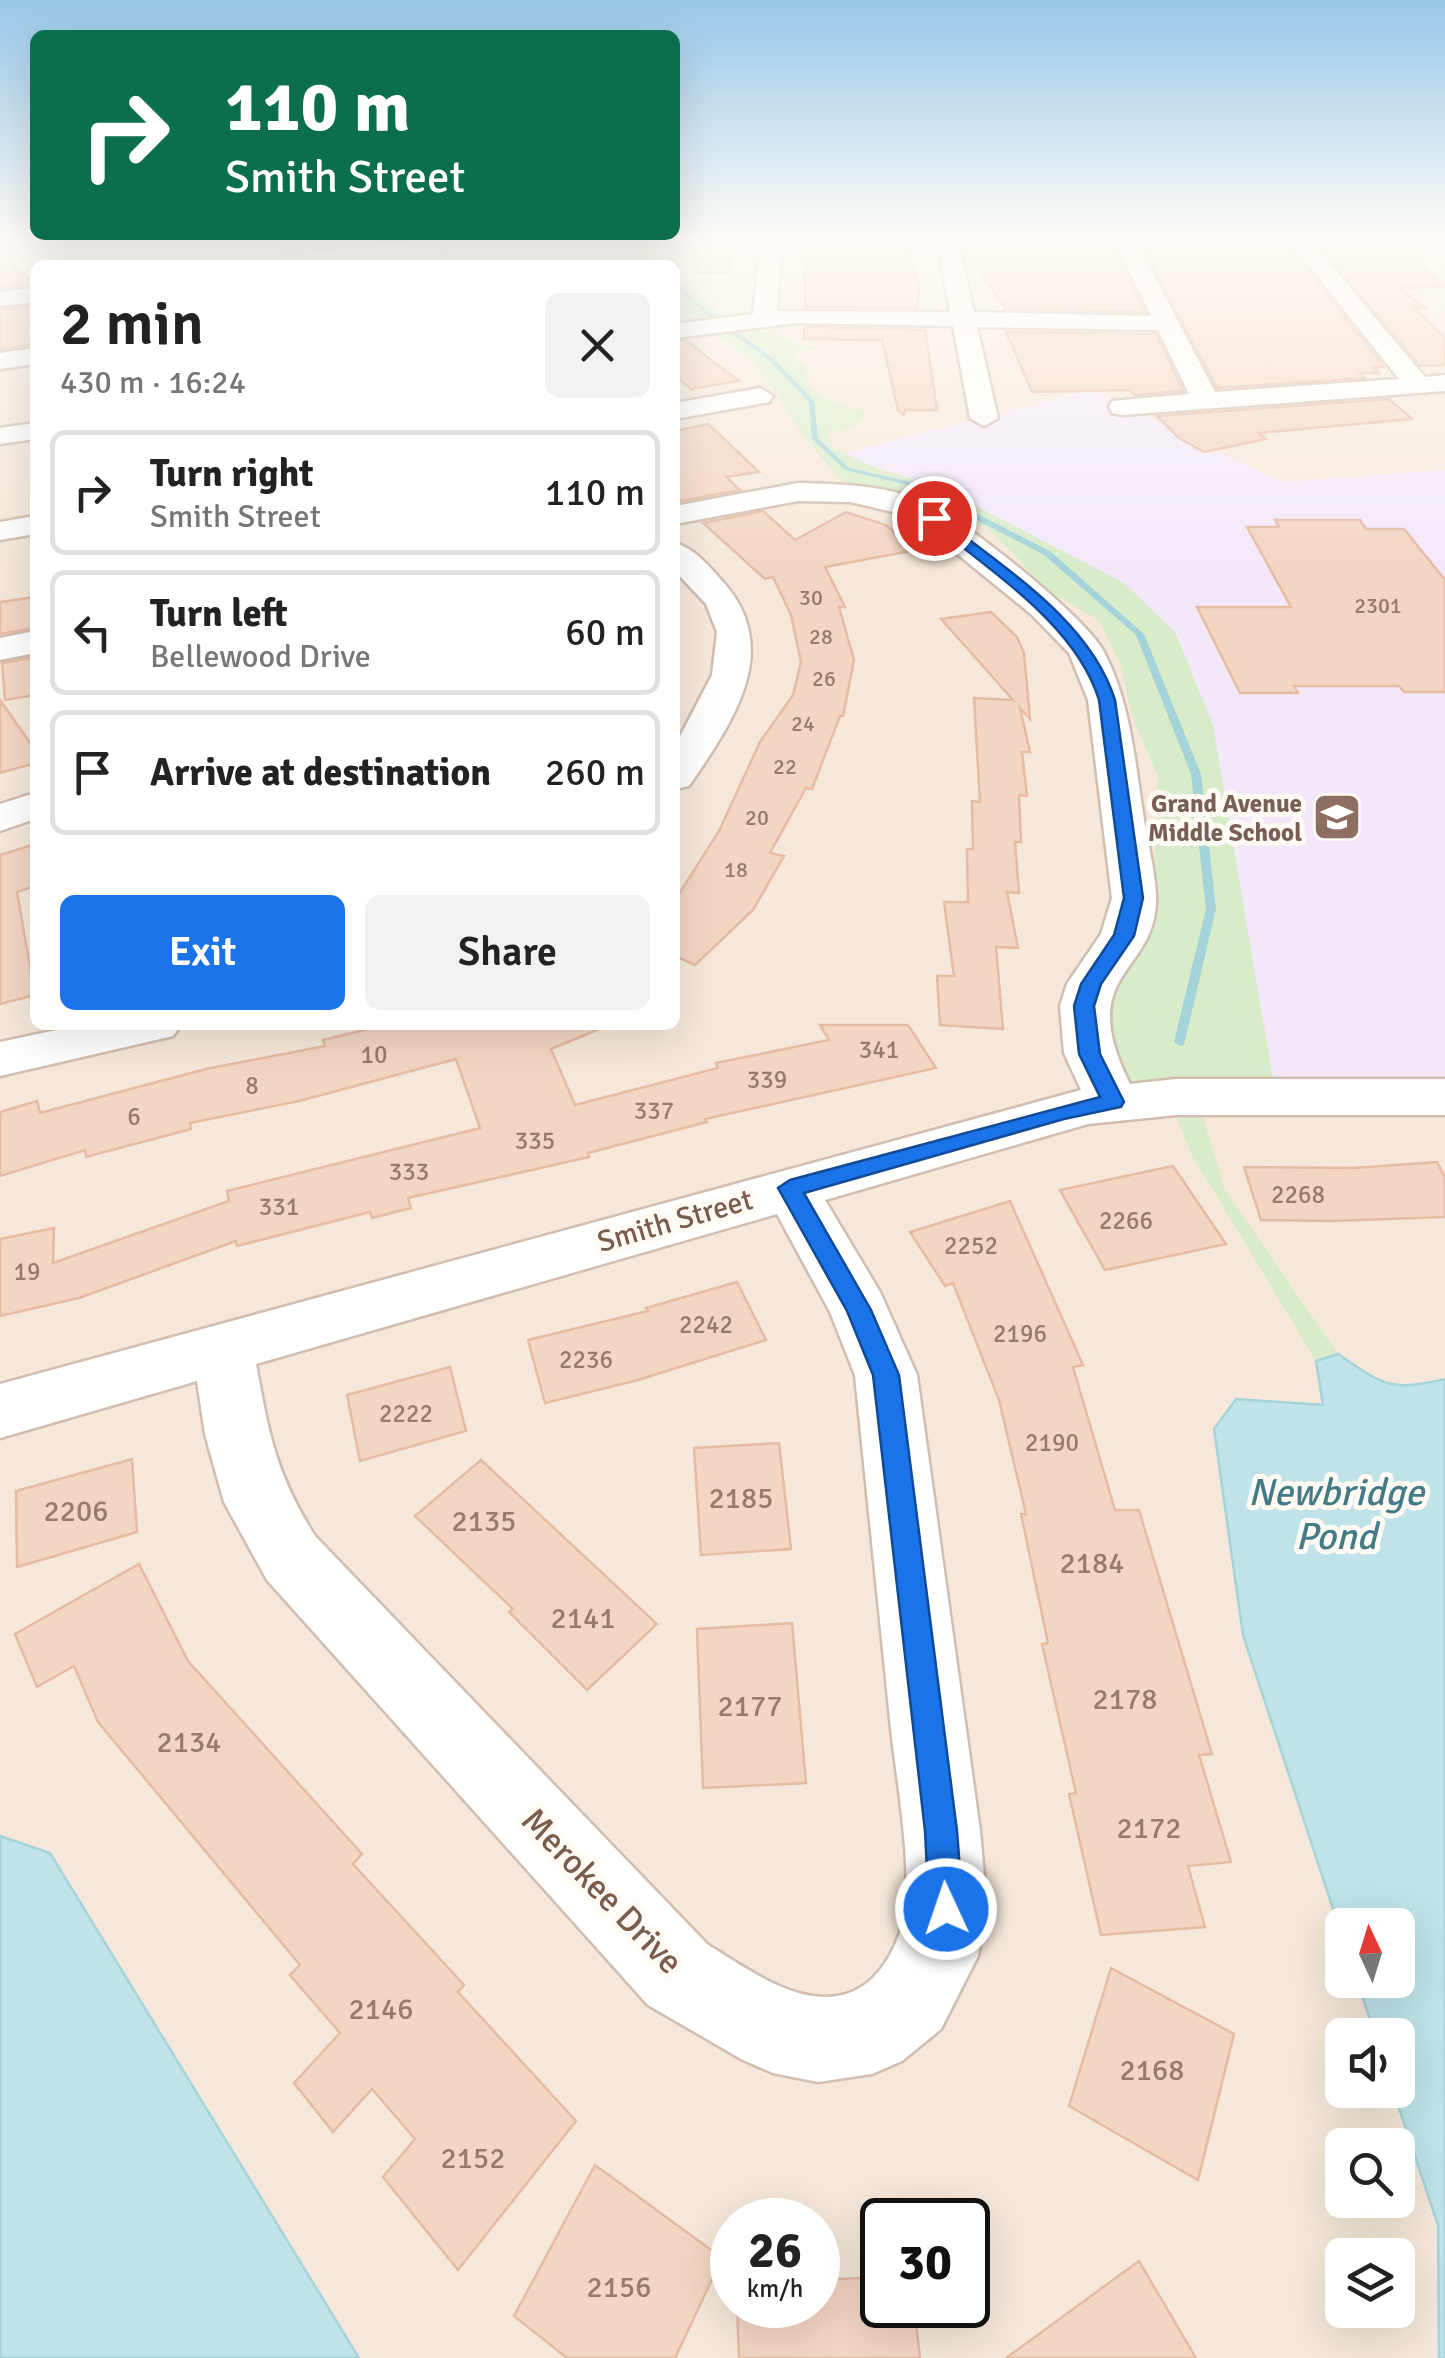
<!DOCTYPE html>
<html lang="en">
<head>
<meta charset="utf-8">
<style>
  body { margin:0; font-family:Signika,sans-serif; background:#f2f2f2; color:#222; height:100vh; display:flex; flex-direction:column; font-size:38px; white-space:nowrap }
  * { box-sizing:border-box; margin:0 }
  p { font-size:32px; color:#767676 }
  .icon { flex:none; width:55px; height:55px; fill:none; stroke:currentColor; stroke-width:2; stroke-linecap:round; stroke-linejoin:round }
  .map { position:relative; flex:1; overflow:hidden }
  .drawer { position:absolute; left:30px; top:260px; width:650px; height:770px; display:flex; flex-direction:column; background:#fff; border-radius:15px; box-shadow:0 10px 40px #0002 }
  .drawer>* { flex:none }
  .hud { position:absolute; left:30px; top:30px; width:650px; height:210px; border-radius:15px; box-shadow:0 10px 40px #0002; background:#0b6e4f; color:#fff; overflow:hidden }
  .needle { width:65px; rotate:356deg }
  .controls { position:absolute; left:1325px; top:1908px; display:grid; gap:20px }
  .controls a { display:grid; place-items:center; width:90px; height:90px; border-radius:15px; background:#fff; box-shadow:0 10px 40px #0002; font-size:50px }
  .speed { position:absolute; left:710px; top:2198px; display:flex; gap:20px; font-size:50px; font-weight:700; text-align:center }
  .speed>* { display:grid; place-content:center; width:130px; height:130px; border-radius:50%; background:#fff; box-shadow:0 10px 40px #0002; line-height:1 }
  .speed small { font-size:25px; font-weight:400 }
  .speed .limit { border:5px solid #111; border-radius:15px; background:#fff; color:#111 }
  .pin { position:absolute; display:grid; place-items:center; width:85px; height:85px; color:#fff; margin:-42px; border:5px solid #fff; border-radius:50%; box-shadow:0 2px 10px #0007 }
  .me { position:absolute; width:110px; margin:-55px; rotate:357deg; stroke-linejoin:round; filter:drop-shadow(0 0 8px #0008) }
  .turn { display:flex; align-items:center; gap:35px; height:210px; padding:0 30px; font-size:45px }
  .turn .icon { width:130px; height:130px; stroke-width:2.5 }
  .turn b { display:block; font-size:70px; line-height:85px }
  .round { display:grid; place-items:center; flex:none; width:105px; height:105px; border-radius:15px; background:#f2f2f2 }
  .overview { display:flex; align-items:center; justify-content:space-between; height:170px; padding:0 30px }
  h1 { font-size:60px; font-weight:600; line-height:75px }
  .cta { display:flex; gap:20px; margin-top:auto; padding:20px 30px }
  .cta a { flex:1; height:115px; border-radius:15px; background:#1a73e8; color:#fff; font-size:40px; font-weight:600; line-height:115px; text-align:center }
  .cta a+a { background:#f2f2f2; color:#222 }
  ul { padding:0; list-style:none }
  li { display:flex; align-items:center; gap:30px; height:125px; margin:0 20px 15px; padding:0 10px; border:5px solid #e0e0e0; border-radius:15px }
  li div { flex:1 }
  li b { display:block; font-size:38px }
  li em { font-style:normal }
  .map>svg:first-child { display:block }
  .residential { fill:#f5e8da; fill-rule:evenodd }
  .education { fill:#f3e8fa }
  .green { fill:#d8ecc9 }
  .water { fill:#bfe3e8; stroke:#a5d3da; stroke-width:2.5 }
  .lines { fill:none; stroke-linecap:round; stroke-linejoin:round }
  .stream { fill:#a5d3da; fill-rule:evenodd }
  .building { fill:#f3d5c3; stroke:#e6bba3; stroke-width:2.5 }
  .minor-casing { stroke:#d1beb0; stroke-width:5 }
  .minor { fill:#fff; fill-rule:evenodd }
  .route { fill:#1a73e8; stroke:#114b97; stroke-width:2.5 }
  .labels { text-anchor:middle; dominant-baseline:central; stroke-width:10; stroke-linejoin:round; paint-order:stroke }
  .far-number-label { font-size:22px; fill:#987a6a }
  .far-education-label { font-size:25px; font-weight:bold; fill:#785e54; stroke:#fffaf3; text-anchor:end }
  .number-label { font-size:25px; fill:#987a6a }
  .street-label { font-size:30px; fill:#7a5c4d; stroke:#fffaf3 }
  .near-number-label { font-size:30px; fill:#987a6a }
  .near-street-label { font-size:35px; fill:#7a5c4d; stroke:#fffaf3 }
  .near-water-label { font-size:38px; font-style:italic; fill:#437c86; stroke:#fffaf3 }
</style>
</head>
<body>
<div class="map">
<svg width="1445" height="2358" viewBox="0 0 1445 2358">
  <rect width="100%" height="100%" fill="#fdf6ec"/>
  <path class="residential" d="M0 238H1445V2358H0ZM35 265H675V1025H35ZM1342 1925H1398V1980H1342ZM1342 2035H1398V2090H1342ZM1342 2145H1398V2200H1342ZM732 2220H818V2305H732ZM882 2220H968V2305H882ZM1342 2255H1398V2310H1342Z"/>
  <polygon class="education" points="1091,390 1282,482 1445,470 1445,1092 1275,1091 1213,726 1175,632 900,474 866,464 846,453"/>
  <path class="green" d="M640 238H696L698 241 684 254 688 262 678 270 680 281C713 310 729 327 775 326L777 332 794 343 821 348 798 351 791 357 806 365C805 395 835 406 861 409L866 415 854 426 827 433 834 448 876 468 949 492 1124 583 1175 632 1213 725 1275 1091 1196 1094 1225 1190 1338 1354 1316 1361 1191 1154 1168 1095 1117 1098 1091 1031 1118 980 1134 960 1152 915 1158 777 1132 716 1121 666 1099 620 1044 589 1011 551 984 526 911 500 849 491 804 436 756 364 712 332 675 322V265H641Z"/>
  <g class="water">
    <path d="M1338 1354C1383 1385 1390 1392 1445 1379V2358H1439L1438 2225 1393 2090H1398V2035H1375L1357 1980H1398V1925H1342V1936L1243 1635 1214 1429 1236 1399 1323 1405 1316 1361Z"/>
    <polygon points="0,1836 50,1853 359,2358 0,2358"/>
  </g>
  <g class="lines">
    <g class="stream">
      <polygon points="675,238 679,238 669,265 665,265"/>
      <polygon points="675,283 716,317 716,319 712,319 675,288"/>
      <polygon points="726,327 730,327 773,358 814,401 818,438 849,468 916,483 1050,551 1144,634 1201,774 1216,909 1184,1045 1180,1046 1174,1042 1206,909 1191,774 1136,635 1044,555 912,486 845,470 812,439 809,402 769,360 726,329"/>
    </g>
  </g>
  <g class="building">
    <polygon points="695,238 729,238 731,273 693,273"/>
    <polygon points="805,238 902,238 920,285 917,308 805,307"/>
    <polygon points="985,239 1111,241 1145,312 1005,309 971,257"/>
    <polygon points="1140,241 1287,244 1384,367 1373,367 1379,373 1360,373 1365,378 1217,388"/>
    <polygon points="1318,245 1402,245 1445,287 1399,288 1425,308 1414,307 1445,338 1445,365 1420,366"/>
    <polygon points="3,257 35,284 0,288"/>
    <polygon points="35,306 35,344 0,349 0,310"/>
    <polygon points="804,327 925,330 937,410 905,410 904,415 898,410 882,340 804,339"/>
    <polygon points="1006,332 1156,334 1183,391 1135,395 1130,390 1032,392"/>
    <polygon points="685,340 739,381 691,389 675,376 675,342"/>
    <polygon points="1389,399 1412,419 1259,433 1266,439 1204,452 1179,438 1157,416"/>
    <polygon points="708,424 759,472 726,477 740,490 681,501 675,495 675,431"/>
    <polygon points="763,511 795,540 846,512 886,525 916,550 825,567 845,607 839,607 854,660 843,716 840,716 812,789 806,788 770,853 784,856 753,910 695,965 675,956 675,900 719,831 760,742 793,695 801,662 791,615 773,577 765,579 703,523"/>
    <polygon points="1275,520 1360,520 1366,529 1404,529 1445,580 1445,692 1404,692 1399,686 1294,686 1298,693 1240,693 1197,607 1291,607 1247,527 1279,527"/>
    <polygon points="35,597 35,628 0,634 0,602"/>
    <polygon points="991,612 1017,637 1024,653 1030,719 1020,708 1030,752 1022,752 1027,796 1019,795 1021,842 1015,842 1019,893 1007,892 1018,948 996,947 1003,1029 940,1025 937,976 954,976 944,902 968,902 967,849 973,849 972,801 980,802 974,698 1013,700 941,619"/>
    <polygon points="35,657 35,695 5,700 2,663"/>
    <polygon points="0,700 35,750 35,763 0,773"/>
    <polygon points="35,844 35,886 17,892 35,995 0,1004 0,855"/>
    <polygon points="385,1025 609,1025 551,1049 575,1105 718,1068 716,1063 829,1040 820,1025 908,1025 936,1068 705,1119 707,1122 588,1153 589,1157 408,1198 411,1208 372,1218 370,1212 237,1246 236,1241 79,1298 0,1316 0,1239 54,1228 53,1263 229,1201 227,1191 480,1128 456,1059 299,1101 190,1123 191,1129 86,1157 85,1150 0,1176 0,1112 37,1101 40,1113 206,1069 325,1046 323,1040"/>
    <polygon points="1437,1162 1445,1178 1445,1217 1333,1221 1261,1220 1244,1167 1353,1168"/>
    <polygon points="1173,1166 1226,1244 1105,1270 1060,1190"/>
    <polygon points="1010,1201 1083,1365 1073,1367 1115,1510 1139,1510 1212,1754 1199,1755 1231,1862 1188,1866 1205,1927 1101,1935 1069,1794 1076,1793 1042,1644 1048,1643 1021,1514 1026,1514 999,1400 953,1283 945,1286 910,1232"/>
    <polygon points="737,1282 766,1340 638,1380 545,1403 528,1340 648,1311 646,1308"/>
    <polygon points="450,1367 466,1431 360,1461 347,1395"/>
    <polygon points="779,1443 791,1549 701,1555 694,1448"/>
    <polygon points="132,1459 137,1532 17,1567 16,1491"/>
    <polygon points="481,1460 657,1624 587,1690 509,1612 513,1609 415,1516"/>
    <polygon points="139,1564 188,1661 362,1854 353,1864 464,1985 458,1992 576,2121 458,2270 383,2177 415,2139 372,2089 333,2132 294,2083 340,2033 290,1975 300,1965 98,1722 74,1666 37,1687 15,1634"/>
    <polygon points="792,1623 806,1783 703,1788 697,1629"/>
    <polygon points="1111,1968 1234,2034 1198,2180 1069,2106"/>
    <polygon points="595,2165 722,2258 675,2358 567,2358 514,2316"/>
    <polygon points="1139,2261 1196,2358 1006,2358"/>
    <polygon points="882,2277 882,2305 914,2305 920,2358 739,2358 737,2305 818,2305 818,2280"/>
  </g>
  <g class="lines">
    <g class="minor-casing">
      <g id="minor">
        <polygon points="28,238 90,238 80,244 0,254 0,242"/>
        <polygon points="428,238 488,238 478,244 318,265 257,265 268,258"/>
        <polygon points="761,238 781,238 777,311 950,312 937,238 957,238 974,312 1151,316 1114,238 1134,238 1215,392 1399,379 1287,238 1308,238 1425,377 1445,375 1445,391 1122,415 1112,413 1109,407 1112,401 1189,394 1158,330 977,327 998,418 984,426 970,418 953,326 795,323 675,338 675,324 753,314"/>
        <polygon points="35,288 35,302 0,306 0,292"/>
        <polygon points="35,348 35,364 0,369 0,353"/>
        <polygon points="760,388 773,396 769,402 675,419 675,403"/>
        <polygon points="35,423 35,439 0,444 0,428"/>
        <path d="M798 483C840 484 886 485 925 502 962 518 1086 617 1104 652 1131 704 1135 762 1144 820 1148 844 1155 870 1156 895 1159 975 1072 969 1130 1084L1176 1079H1445V1115H1176L1088 1124 825 1200 880 1292 917 1375 980 1831 987 1909 978 1956 941 2029 902 2061 872 2074 818 2082 773 2073 743 2060 648 2005 267 1580 224 1502 205 1434 197 1381 0 1438V1384L1081 1090 1064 1053 1060 1006 1067 984 1101 934 1112 898 1088 700 1069 653 1031 614 923 526 901 514 851 502 798 501 675 524V506ZM777 1214 830 1312 855 1375C867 1493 879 1611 891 1729 897 1783 911 1858 905 1910 901 1940 883 1978 854 1991 804 2013 749 1969 708 1945L315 1536C276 1474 269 1435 256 1364Z"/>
        <polygon points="35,516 35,534 0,540 0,522"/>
        <path d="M675 543C694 548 710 567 723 582 784 650 732 723 689 786L675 789V746L712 675 717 632 706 604 675 571Z"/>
        <polygon points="35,631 35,653 0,660 0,638"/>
        <polygon points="35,793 35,819 0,831 0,804"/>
        <polygon points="80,1025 181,1025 173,1036 0,1076 0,1042"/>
      </g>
    </g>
    <use href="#minor" class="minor"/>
  </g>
  <linearGradient id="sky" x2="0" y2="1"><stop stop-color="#97c7e8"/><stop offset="0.42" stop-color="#fefbf6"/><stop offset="1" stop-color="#fefbf6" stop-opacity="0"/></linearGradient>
  <rect width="1445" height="568" fill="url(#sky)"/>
  <path class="route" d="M930 516H939C1002 568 1089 618 1115 700L1143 898 1134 936 1101 984 1094 1006 1100 1054 1124 1102 1121 1107 1064 1119 804 1193 871 1310 899 1375 957 1831 963 1909 958 1921 946 1926 934 1921 929 1909 925 1831 873 1375 847 1311 778 1188 790 1180 1100 1097 1079 1054 1074 1006 1081 984 1114 935 1124 898 1099 700C1076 624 989 571 930 521Z"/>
  <defs>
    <g id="school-square" transform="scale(2.5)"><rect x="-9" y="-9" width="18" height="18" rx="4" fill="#8d6e63" stroke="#fffaf3"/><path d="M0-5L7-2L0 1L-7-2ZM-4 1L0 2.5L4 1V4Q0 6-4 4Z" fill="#fff"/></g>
  </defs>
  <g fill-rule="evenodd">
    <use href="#school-square" x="1337" y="817"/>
  </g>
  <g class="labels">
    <g class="far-number-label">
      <text x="811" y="597">30</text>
      <text x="1378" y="605">2301</text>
      <text x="821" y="636">28</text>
      <text x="824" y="678">26</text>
      <text x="803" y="723">24</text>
      <text x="785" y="766">22</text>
      <text x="757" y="817">20</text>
      <text x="736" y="869">18</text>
    </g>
    <g class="far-education-label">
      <text x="1302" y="803">Grand Avenue<tspan x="1302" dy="29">Middle School</tspan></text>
    </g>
    <g class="number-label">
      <text x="879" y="1049">341</text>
      <text x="374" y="1054">10</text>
      <text x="767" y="1079">339</text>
      <text x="252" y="1085">8</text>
      <text x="654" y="1110">337</text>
      <text x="134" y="1116">6</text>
      <text x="535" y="1140">335</text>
      <text x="409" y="1171">333</text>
      <text x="1298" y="1194">2268</text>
      <text x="279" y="1206">331</text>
      <text x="1126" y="1220">2266</text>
      <text x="971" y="1245">2252</text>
      <text x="27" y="1271">19</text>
      <text x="706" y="1324">2242</text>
      <text x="1020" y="1333">2196</text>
      <text x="586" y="1359">2236</text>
      <text x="406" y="1413">2222</text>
      <text x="1052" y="1442">2190</text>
    </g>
    <g class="street-label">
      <text transform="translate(675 1221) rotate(-16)">Smith Street</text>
    </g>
    <g class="near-number-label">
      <text x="741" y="1498">2185</text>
      <text x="76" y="1511">2206</text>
      <text x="484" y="1521">2135</text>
      <text x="1092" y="1563">2184</text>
      <text x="583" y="1618">2141</text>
      <text x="1125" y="1699">2178</text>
      <text x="750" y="1706">2177</text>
      <text x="189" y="1742">2134</text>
      <text x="1149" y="1828">2172</text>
      <text x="381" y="2009">2146</text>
      <text x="1152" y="2070">2168</text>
      <text x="473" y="2158">2152</text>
      <text x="619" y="2287">2156</text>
    </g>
    <g class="near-street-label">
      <text transform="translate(602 1891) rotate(46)">Merokee Drive</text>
    </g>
    <g class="near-water-label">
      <text x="1336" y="1492">Newbridge<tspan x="1336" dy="44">Pond</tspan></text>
    </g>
  </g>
</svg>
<div class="controls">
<a><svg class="needle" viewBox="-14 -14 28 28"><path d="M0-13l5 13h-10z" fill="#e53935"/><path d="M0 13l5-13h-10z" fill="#767676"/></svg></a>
<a><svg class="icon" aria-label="sound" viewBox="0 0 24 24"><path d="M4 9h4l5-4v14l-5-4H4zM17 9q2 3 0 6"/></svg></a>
<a><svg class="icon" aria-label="search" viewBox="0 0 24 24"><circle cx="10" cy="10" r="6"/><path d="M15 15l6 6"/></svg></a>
<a><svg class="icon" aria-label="layers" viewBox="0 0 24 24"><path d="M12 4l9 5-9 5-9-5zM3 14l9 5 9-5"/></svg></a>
</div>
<div class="speed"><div>26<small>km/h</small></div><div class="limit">30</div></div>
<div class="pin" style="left:934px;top:518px;background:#d93025"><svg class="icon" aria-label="arrive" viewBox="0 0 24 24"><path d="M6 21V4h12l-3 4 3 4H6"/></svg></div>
<svg class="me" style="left:946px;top:1909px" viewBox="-20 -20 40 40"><circle r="17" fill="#1a73e8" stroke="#fff" stroke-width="3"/><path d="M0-11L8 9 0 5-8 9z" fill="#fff"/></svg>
<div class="hud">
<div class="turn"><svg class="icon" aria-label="right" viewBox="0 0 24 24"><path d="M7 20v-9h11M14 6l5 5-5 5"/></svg><div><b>110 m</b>Smith Street</div></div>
</div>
<section class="drawer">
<div class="overview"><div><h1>2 min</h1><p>430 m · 16:24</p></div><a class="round"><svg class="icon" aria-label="close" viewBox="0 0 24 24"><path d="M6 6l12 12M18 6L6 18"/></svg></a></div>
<ul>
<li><svg class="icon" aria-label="right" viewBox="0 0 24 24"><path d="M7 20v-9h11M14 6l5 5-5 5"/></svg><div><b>Turn right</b><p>Smith Street</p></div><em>110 m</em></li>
<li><svg class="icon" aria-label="left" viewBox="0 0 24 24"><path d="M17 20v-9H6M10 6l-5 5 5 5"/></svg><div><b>Turn left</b><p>Bellewood Drive</p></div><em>60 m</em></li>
<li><svg class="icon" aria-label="arrive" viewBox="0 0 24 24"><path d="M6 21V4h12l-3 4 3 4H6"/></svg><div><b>Arrive at destination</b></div><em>260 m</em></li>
</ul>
<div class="cta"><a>Exit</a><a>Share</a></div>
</section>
</div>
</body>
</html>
